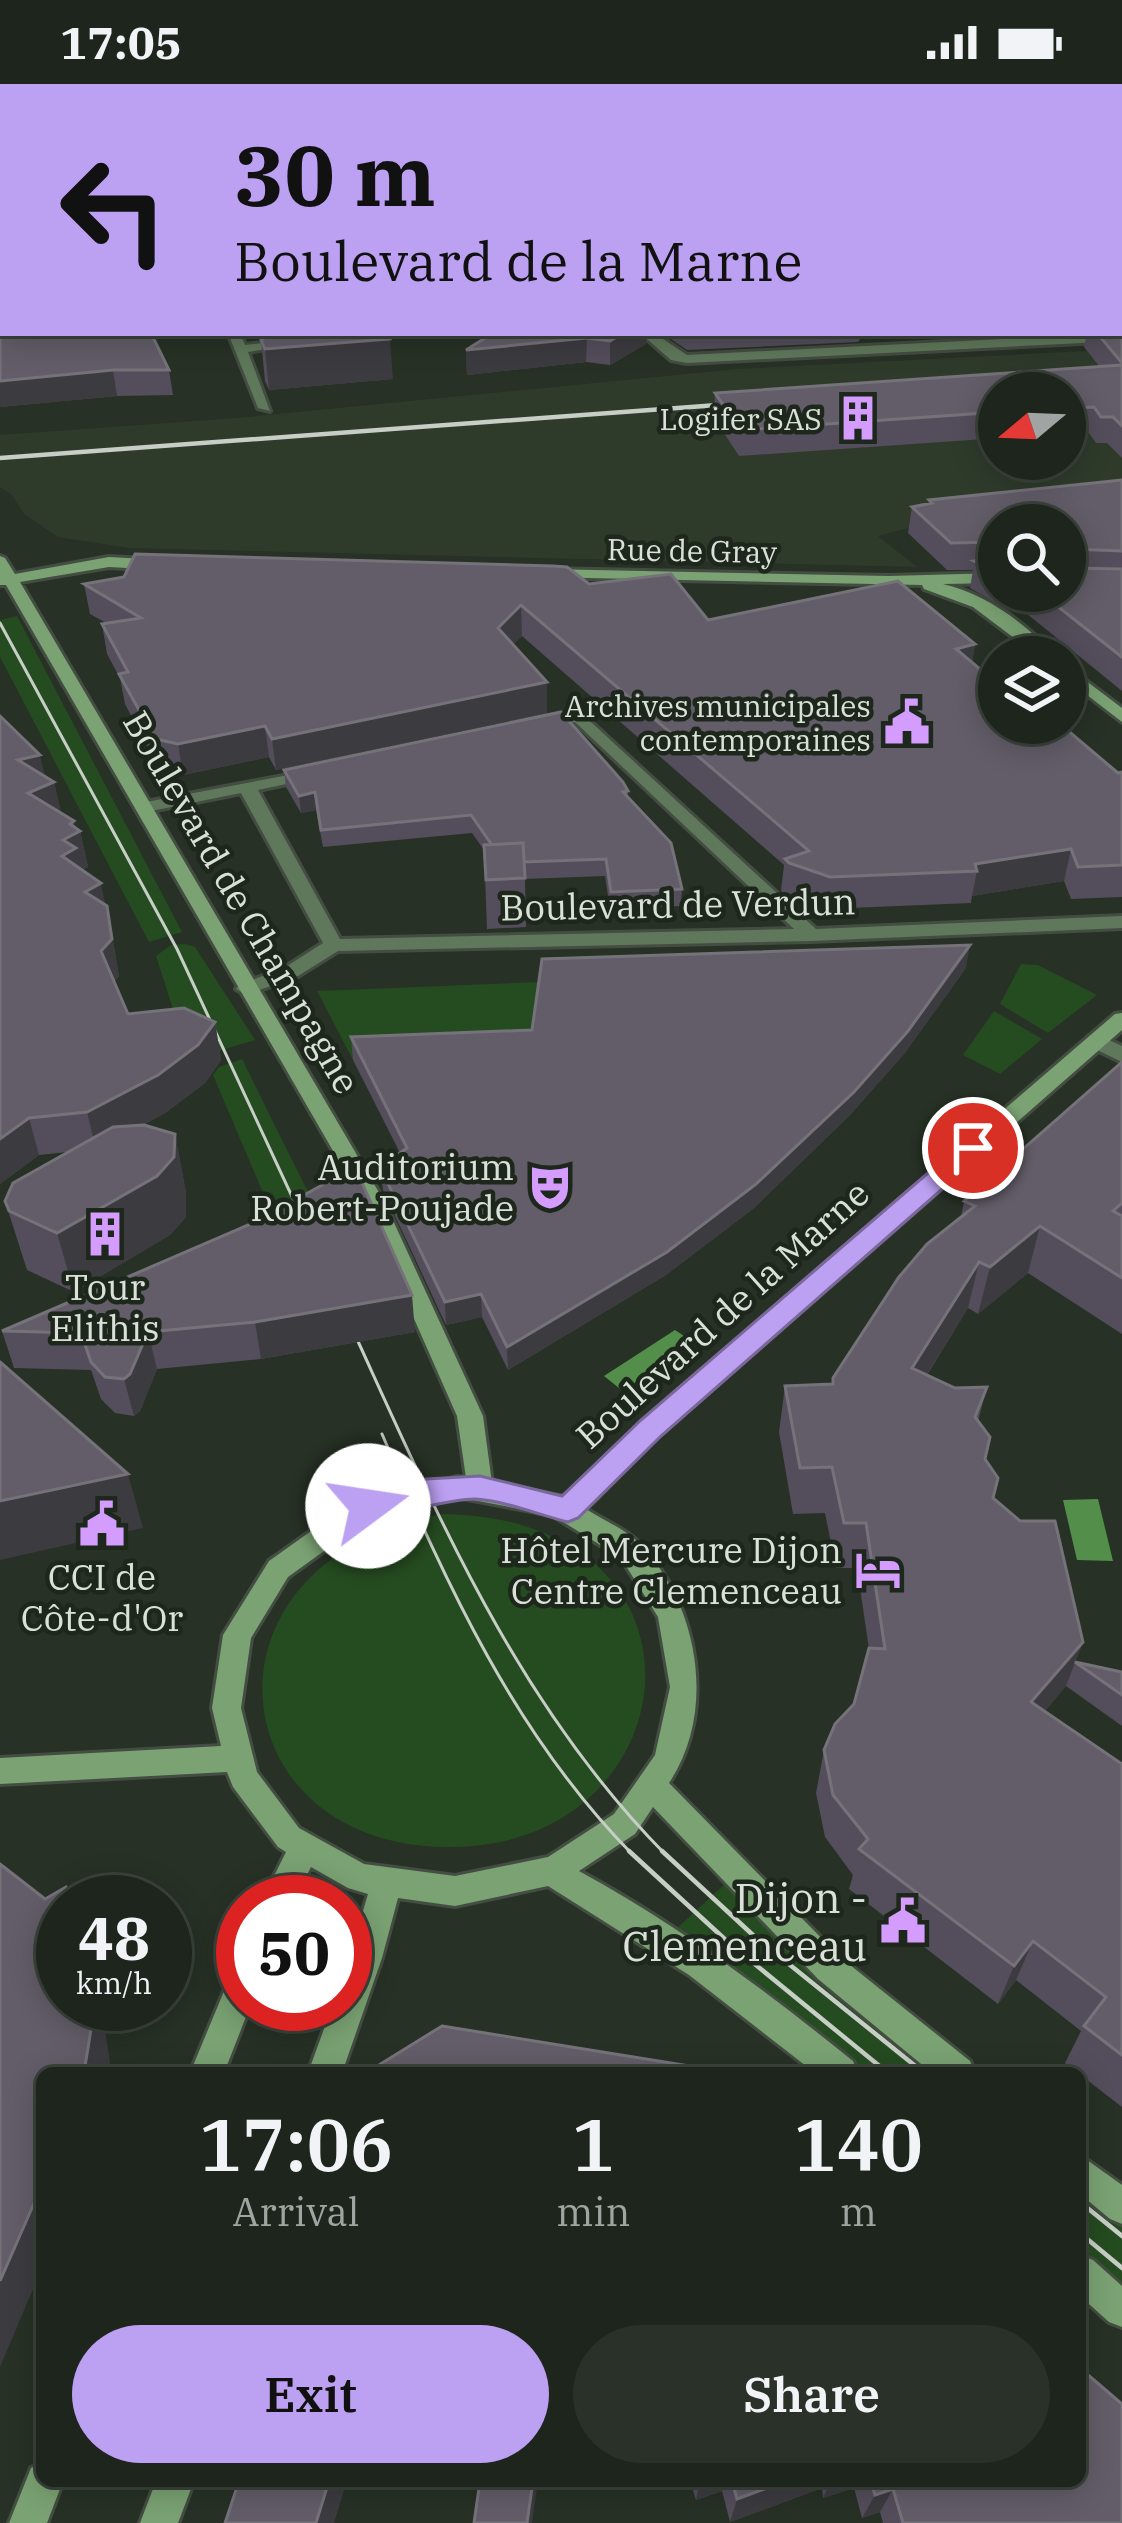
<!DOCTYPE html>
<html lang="en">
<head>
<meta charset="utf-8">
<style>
  body { margin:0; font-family:"IBM Plex Serif",serif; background:#2a3129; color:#f1f3f6; height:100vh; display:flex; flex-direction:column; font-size:45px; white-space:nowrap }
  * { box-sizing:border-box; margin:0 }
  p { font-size:39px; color:#a0a5a3 }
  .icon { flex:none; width:66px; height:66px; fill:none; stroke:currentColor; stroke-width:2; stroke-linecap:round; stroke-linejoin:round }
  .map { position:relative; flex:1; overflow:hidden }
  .drawer { position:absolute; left:36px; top:1983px; width:1050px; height:420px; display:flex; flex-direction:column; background:#1d251c; border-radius:18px; box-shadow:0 6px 30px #0003,0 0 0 3px #3b423b }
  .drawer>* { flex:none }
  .hud { position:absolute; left:0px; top:0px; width:1122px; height:252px; box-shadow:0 6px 30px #0003,0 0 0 3px #3b423b; background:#bca0f2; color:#111; overflow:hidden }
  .needle { width:78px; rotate:251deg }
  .fabs { position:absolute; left:978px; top:288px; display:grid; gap:24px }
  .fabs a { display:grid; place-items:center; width:108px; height:108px; border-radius:50%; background:#1d251c; box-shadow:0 6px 30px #0003,0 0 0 3px #3b423b; font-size:60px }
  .speed { position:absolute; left:36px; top:1791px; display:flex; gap:24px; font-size:60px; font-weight:700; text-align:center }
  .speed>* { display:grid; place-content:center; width:156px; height:156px; border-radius:50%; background:#1d251c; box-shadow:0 6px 30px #0003,0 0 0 3px #3b423b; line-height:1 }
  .speed small { font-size:30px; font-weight:400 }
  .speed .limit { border:18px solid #d22; background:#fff; color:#111 }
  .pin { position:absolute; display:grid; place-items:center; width:102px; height:102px; color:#fff; margin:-51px; border:6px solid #fff; border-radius:50%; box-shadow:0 3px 12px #0007 }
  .me { position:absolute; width:132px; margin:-66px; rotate:76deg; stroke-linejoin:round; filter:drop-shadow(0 0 9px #0008) }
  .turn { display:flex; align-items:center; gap:42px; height:252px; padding:0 36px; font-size:54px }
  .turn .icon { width:156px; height:156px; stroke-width:2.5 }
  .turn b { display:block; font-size:84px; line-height:102px }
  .eta { display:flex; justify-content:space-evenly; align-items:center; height:204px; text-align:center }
  .eta b { font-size:72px; font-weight:600; line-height:84px }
  .button { display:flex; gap:24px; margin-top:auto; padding:24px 36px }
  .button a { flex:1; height:138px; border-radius:72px; background:#bca0f2; color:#111; font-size:48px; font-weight:600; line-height:138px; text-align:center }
  .button a+a { background:#2a3129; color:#f1f3f6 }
  .status { display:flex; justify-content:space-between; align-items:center; height:84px; padding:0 60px; background:#1d251c; direction:ltr }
  .status svg { height:33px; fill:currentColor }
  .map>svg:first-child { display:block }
  .built { fill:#2e3b2b; fill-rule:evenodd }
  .green { fill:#254b20 }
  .water { fill:#538f4a }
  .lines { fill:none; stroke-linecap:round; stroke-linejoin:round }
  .street-casing { stroke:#444d42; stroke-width:6 }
  .secondary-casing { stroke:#444d42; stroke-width:6 }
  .street { fill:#5f785b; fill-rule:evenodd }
  .secondary { fill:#7aa273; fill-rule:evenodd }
  .tram-far1 { stroke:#c7cec6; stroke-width:3 }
  .tram { stroke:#c7cec6; stroke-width:4.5 }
  .rail { stroke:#c7cec6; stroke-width:4.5 }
  .wall { fill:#544d5b; fill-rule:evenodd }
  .shaded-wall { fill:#3c3b3f }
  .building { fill:#625d68; stroke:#75727a; stroke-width:3 }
  .route { fill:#bca0f2; stroke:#7a689d; stroke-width:3 }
  .labels { text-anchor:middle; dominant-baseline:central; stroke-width:9; stroke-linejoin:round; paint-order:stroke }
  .far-poi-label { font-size:30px; fill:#dae1d9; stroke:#1d271b; text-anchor:end }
  .far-street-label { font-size:30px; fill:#dae1d9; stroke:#1d271b }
  .street-label { font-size:36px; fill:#dae1d9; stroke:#1d271b }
  .poi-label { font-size:36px; fill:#dae1d9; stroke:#1d271b; text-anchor:end }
  .near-poi-label { font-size:42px; fill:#dae1d9; stroke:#1d271b; text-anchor:end }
</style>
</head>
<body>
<div class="status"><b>17:05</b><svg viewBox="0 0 49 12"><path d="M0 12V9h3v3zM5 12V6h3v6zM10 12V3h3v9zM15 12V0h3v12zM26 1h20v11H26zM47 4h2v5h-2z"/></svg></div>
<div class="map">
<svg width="1122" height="2439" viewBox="0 0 1122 2439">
  <rect width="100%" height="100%" fill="#273125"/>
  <path class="built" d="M1122 265V421L909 444 878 452 917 483 129 464 58 453 24 430 12 411 0 403V351L237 334 738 285ZM999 309H1065V375H999Z"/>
  <g class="green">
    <polygon points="17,532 182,848 149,858 0,573 0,536"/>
    <polygon points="185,860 195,863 255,956 215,968 183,956 156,872 171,861"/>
    <polygon points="1021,880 1038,881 1097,911 1048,949 1000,920"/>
    <polygon points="542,898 532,969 353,976 317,907"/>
    <polygon points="994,927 1042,955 1000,990 963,971"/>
    <polygon points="242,975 323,1138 284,1158 213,991 219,983"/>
    <path d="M443 1430C729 1435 692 1758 456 1763 216 1769 185 1475 443 1430Z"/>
    <polygon points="727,1798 936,1989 866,1989 787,1922 675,1846"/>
    <polygon points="1080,2107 1122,2141 1122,2205 1080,2169"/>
  </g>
  <g class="water">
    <polygon points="675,1246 687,1254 624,1308 604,1292"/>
    <polygon points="1098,1415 1113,1477 1077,1476 1063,1416"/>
  </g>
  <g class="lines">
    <g class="street-casing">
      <g id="street">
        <polygon points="228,249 240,249 245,261 291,256 297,260 248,268 270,327 258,324"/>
        <polygon points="640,249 654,249 687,271 1122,249 1122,257 687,279 671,276"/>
        <polygon points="579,627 816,845 1122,832 1122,844 811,857 338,867 298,892 246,911 236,905 239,901 284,884 323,859 241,709 146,728 137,723 146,718 320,685 320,693 258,706 340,855 794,845 575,638 535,647 526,642"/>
        <polygon points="1096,950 1122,962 1122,978 1089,962 1086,957 1089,952"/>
      </g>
    </g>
    <g class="secondary-casing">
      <g id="secondary">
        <path d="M0 472 5 474 15 490 109 473 164 476 172 481 164 486 109 483 20 498 384 1117 483 1332 492 1399 565 1413 642 1337 1115 930 1122 929V946L660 1351 586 1425C603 1436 627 1446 640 1460 699 1521 717 1628 669 1699L840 1873 970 1977 975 1989H932L818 1895 653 1723 635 1750 579 1787C677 1840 766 1907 853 1977L858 1989H815L689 1891 548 1802 455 1822 398 1814 382 1874 342 1989H308L333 1920H345V1888L368 1810 348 1804 311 1783 293 1818H261L286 1768 278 1763 233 1703 227 1688 0 1700V1674L221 1662 212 1624 223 1551 269 1477 342 1425 457 1393 466 1394 457 1332 362 1117 6 501H0ZM457 1413 552 1431 621 1474 658 1533 670 1603 655 1671 614 1730 548 1773 455 1792 364 1780 299 1744 257 1688 241 1624 251 1554 288 1493 360 1441Z"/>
        <path d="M546 485 889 492 999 489V499L943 500C987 510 1027 541 1057 573H1039L973 523 924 505 922 501 541 493V487Z"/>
        <polygon points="1065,581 1122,624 1122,638 1065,594"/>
        <polygon points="243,1883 243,1920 251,1920 224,1989 190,1989 232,1888"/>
        <polygon points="1080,2071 1122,2101 1122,2140 1110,2135 1080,2110"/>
        <polygon points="1080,2171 1093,2176 1122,2202 1122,2243 1109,2238 1080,2212"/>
        <polygon points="42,2379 42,2397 63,2397 47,2439 9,2439 31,2384"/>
        <polygon points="156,2397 194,2397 178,2439 140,2439"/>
      </g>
    </g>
    <use href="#street" class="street"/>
    <use href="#secondary" class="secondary"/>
    <g class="tram-far1">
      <polyline points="0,539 177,865 308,1147"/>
      <path d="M345 1229C434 1422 513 1616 665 1770"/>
      <path d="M382 1350C447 1501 515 1651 632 1770"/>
    </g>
    <g class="tram">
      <polyline points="629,1767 729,1859 888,1989"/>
      <polyline points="662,1767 754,1852 924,1989"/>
      <polyline points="1080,2118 1122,2152"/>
      <polyline points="1080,2149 1122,2184"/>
    </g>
    <polyline class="rail" points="0,374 745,319"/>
  </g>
  <g class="wall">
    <polygon points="1119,80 1120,103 1122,103 1122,374 1107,359 1096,359 1089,349 1065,349 1065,309 999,309 999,354 739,372 714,334 715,309 1099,282 1084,263 1087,249 1119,249"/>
    <polygon points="0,112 169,286 173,311 117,312 0,323"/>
    <polygon points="493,249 646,249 646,260 610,281 586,278 467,291 466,266"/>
    <polygon points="662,249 865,249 858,258 687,266"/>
    <polygon points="261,256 393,295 269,306 265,297"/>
    <path d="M1122 396V607L1021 525 1011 527 970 504 973 486H947L908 449 912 423 928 420 929 416ZM999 441 1065 507H999Z"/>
    <polygon points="84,500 589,500 708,536 975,560 972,579 999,639 1118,689 1122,688 1122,813 1071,815 1064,797 972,812 971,819 826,825 786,811 781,807 784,781 522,552 513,560 547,629 276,686 269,673 183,691 160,687 125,620 120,594 107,570 102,540 106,539 90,530"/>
    <polygon points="0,632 45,692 54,698 61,729 80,747 88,783 82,786 107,822 119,892 114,898 128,930 215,938 221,976 205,999 165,1029 141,1042 175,1050 186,1109 186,1133 170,1151 74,1208 27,1186 5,1117 68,1068 39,1071 0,1100"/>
    <polygon points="284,686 628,707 628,713 682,805 681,822 610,825 605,792 525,795 526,843 487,845 484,766 472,749 323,763 316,726 301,729 286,703"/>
    <polygon points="966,884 904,970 850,1031 754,1124 666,1191 508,1286 482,1233 446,1241 383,1106 380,1083 400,1069 353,976 351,953 532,946"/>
    <polygon points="1122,978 1122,1250 1028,1189 978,1230 968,1224 927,1291 955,1304 987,1303 978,1337 993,1414 1083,1558 1075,1578 1122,1588 1122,1642 1066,1602 1045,1627 1122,1680 1122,2023 1065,1979 1081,1947 1016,1896 998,1920 849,1805 853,1791 825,1753 816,1709 824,1666 854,1620 869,1565 857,1484 836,1484 825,1429 793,1430 779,1348 785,1302 832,1300 833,1294 961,1133 964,1117"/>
    <polygon points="253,1139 415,1248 261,1275 157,1285 140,1327 134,1332 115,1329 101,1315 91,1286 14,1284 2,1247"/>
    <polygon points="690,2397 1080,2397 1122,2439 883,2439 880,2428 862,2434 854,2404 823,2414 822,2404 730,2438 722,2407 696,2416"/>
  </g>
  <g class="shaded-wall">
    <polygon points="1119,14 1122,14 1122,34 1119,35"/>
    <polygon points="623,249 646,249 646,260 610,281 610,257"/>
    <polygon points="587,254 586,278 467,291 466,266"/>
    <polygon points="390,255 393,295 269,306 265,265"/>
    <polygon points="113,286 117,312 0,323 0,297"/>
    <polygon points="1015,507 1024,507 1021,525 1011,527"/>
    <polygon points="521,521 522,552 499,574 498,544"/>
    <polygon points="975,560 970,591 956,565"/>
    <polygon points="547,598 547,629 276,686 272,655"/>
    <polygon points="265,642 269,673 183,691 178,660"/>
    <polygon points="40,671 47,701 54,698 62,734 37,745 18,676"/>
    <polygon points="315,708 316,726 301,729 299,712"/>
    <polygon points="74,737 77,749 80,747 88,783 81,787 62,772 63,756 70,740"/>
    <polygon points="1071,765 1064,797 972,812 977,787 975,780"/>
    <polygon points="101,799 108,836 85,808"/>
    <polygon points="107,822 119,892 109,904 101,867"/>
    <polygon points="970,861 966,884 904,970 850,1031 754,1124 666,1191 508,1286 507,1263"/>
    <polygon points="215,938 221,976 205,999 165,1029 96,1065 87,1028"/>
    <polygon points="29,1034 39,1071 0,1100 0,1055"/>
    <polygon points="175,1050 186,1109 186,1133 170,1151 74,1208 57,1149"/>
    <polygon points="1040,1142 1028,1189 978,1230 990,1183"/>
    <polygon points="979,1178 968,1224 902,1330 912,1284"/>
    <polygon points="481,1210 482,1233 446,1241 445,1218"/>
    <polygon points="412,1211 415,1248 261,1275 255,1238"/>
    <polygon points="148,1248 157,1285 140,1327 134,1332 124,1295"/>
    <polygon points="128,1390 143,1444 0,1476 0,1417"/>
    <polygon points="1083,1558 1066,1602 1016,1661 1031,1618"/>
    <polygon points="1033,1857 1016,1896 998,1920 1014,1882"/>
    <polygon points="89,1920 101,1920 110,1978 108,1989 84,1989"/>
    <polygon points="42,2101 42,2184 0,2283 0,2197"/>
    <polygon points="329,2397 347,2397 334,2439 316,2439"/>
    <polygon points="533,2397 538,2397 532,2439 527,2439"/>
    <polygon points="700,2397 724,2397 722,2407 696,2416"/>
    <polygon points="786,2397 825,2397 822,2404 730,2438 737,2415"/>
    <polygon points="831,2397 857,2397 854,2404 823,2414"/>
    <polygon points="893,2405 880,2428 862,2434 875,2411"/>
  </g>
  <g class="building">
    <polygon points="0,0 1122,0 1122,14 1119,14 1119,3 3,3 3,59 0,55"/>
    <polygon points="1119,80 1122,81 1122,89 1120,89 1122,137 1119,135"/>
    <polygon points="0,89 3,89 3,249 151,249 169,286 113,286 0,297 0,211 2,210 0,197"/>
    <polygon points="1119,138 1122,138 1122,220 1119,221"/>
    <polygon points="1119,236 1122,236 1122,279 1097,249 1119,249"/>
    <polygon points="272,249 388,249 390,255 265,265 261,256"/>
    <polygon points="493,249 623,249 610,257 587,254 466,266"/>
    <polygon points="1122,281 1122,342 1113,333 1101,333 1094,323 1065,324 1065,309 999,309 999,328 741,346 715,309"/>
    <polygon points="1122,396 1122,467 1071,465 1066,479 1071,484 1122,485 1122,573 1038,507 1065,507 1065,441 999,441 999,458 951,459 912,423 932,419 929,416"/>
    <polygon points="135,470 553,482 567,483 589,500 671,490 708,536 898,497 975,560 956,565 999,601 999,639 1059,639 1118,689 1122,688 1122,781 1078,783 1071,765 975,780 977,787 830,793 789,779 785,775 809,767 521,521 498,544 547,598 272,655 265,642 178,660 155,655 119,590 128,588 102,540 141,534 84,500 124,493"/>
    <polygon points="999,475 999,490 974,477"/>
    <polygon points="561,628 623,698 628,707 623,708 671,759 682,805 611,808 606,775 524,778 523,759 492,761 471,731 321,746 315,708 299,712 284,686"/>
    <polygon points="0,632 40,671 18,676 54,698 28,709 74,737 70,740 80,747 63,756 76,764 62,772 101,799 85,808 107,822 112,855 101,867 128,930 184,924 215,938 198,961 158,991 87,1028 29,1034 0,1055"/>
    <polygon points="523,759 525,794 486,796 484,761"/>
    <polygon points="970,861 908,947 854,1008 756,1100 667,1168 507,1263 481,1210 445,1218 380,1083 407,1064 351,953 532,946 542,875"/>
    <polygon points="1122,978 1122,1119 1113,1127 1122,1132 1122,1194 1040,1142 990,1183 979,1178 912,1284 955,1304 987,1303 975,1333 990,1353 985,1375 998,1394 993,1414 1020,1437 1055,1437 1083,1558 1031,1618 1122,1680 1122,1971 1084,1942 1106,1913 1033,1857 1014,1882 859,1765 868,1755 833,1711 824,1666 835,1640 854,1620 869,1564 885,1565 866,1439 844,1439 832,1383 800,1384 785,1302 833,1300 833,1294 899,1193 927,1160 975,1122 964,1117"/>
    <polygon points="144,1041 175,1050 174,1073 157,1092 57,1149 9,1127 5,1117 13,1099 113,1043"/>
    <polygon points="355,1083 412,1211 255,1238 148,1248 130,1290 124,1295 105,1293 91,1278 81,1249 2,1247 253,1139"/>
    <polygon points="0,1278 128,1390 0,1417"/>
    <polygon points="1075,1578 1122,1588 1122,1611"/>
    <polygon points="0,1780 45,1815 66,1803 74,1818 63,1818 63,1920 89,1920 92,1939 84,1989 42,1989 42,2101 0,2197"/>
    <polygon points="442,1942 733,1989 366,1989"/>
    <polygon points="1080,2284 1122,2320 1122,2439 903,2439 893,2405 875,2411 871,2397 1080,2397"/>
    <polygon points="239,2397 329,2397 316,2439 225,2439"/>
    <polygon points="480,2397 533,2397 527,2439 474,2439"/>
    <polygon points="732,2397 786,2397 737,2415"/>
  </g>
  <path class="route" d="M973 1055 986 1064 982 1070 661 1352 578 1434 568 1438C539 1431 506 1417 476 1415 444 1414 379 1438 357 1431L352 1422 357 1413 426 1395 480 1392 562 1412 641 1336 964 1058Z"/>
  <defs>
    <g id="building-bare" transform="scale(3.6)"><path d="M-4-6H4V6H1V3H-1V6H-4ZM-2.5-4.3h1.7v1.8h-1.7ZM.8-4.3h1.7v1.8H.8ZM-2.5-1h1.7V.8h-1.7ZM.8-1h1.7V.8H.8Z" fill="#d39cfd" stroke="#1d271b" stroke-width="2.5" paint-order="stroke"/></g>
    <g id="civic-bare" transform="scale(3.6)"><path d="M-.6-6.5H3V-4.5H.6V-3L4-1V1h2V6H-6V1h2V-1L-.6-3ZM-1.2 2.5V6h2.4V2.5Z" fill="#d39cfd" stroke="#1d271b" stroke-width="2.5" paint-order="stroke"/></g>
    <g id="theatre-bare" transform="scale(3.6)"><path d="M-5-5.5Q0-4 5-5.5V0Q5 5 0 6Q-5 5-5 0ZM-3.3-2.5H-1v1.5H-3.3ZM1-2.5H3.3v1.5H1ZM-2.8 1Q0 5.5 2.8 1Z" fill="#d39cfd" stroke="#1d271b" stroke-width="2.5" paint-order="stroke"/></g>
    <g id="hotel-bare" transform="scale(3.6)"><path d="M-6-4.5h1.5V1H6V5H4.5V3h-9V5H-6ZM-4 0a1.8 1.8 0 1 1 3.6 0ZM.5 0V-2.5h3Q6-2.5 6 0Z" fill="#d39cfd" stroke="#1d271b" stroke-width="2.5" paint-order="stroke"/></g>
  </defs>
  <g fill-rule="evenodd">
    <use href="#building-bare" x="858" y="334"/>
    <use href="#civic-bare" x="907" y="638"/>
    <use href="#theatre-bare" x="550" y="1103"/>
    <use href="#building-bare" x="105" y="1150"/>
    <use href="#civic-bare" x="102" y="1440"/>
    <use href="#hotel-bare" x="878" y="1486"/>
    <use href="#civic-bare" x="903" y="1837"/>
  </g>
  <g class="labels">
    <g class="far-poi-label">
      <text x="822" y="334">Logifer SAS</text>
      <text x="871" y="621">Archives municipales<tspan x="871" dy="34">contemporaines</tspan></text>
    </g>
    <g class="far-street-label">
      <text transform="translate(692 466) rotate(1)">Rue de Gray</text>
    </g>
    <g class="street-label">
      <text transform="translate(242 818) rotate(60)">Boulevard de Champagne</text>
      <text transform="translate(678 820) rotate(-1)">Boulevard de Verdun</text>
      <text transform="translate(722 1230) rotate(-42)">Boulevard de la Marne</text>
    </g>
    <g class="poi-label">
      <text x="514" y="1082">Auditorium<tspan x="514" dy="41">Robert-Poujade</tspan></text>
      <text x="105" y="1202" text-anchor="middle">Tour<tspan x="105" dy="41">Elithis</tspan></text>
      <text x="842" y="1465">Hôtel Mercure Dijon<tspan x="842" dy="41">Centre Clemenceau</tspan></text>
      <text x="102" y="1492" text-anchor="middle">CCI de<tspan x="102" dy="41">Côte-d'Or</tspan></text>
    </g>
    <g class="near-poi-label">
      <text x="867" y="1813">Dijon -<tspan x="867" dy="48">Clemenceau</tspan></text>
    </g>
  </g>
</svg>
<div class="fabs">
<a><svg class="needle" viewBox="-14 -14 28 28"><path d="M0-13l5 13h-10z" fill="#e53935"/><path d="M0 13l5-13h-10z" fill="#a0a5a3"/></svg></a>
<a><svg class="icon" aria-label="search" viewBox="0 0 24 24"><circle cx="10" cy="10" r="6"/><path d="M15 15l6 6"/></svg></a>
<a><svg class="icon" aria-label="layers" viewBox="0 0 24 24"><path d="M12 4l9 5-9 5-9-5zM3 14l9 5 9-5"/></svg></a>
</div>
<div class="speed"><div>48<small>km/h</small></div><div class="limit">50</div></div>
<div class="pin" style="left:973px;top:1064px;background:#d93025"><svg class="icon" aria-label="arrive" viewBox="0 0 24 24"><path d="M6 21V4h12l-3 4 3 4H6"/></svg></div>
<svg class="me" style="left:368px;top:1422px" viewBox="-20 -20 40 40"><circle r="19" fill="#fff"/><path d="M0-13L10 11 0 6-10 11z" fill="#bca0f2"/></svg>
<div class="hud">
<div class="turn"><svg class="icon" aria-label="left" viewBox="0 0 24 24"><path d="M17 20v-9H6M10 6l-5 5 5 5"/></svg><div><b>30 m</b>Boulevard de la Marne</div></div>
</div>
<section class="drawer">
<div class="eta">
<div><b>17:06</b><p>Arrival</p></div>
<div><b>1</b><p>min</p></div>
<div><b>140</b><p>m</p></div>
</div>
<div class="button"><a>Exit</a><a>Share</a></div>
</section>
</div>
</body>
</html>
